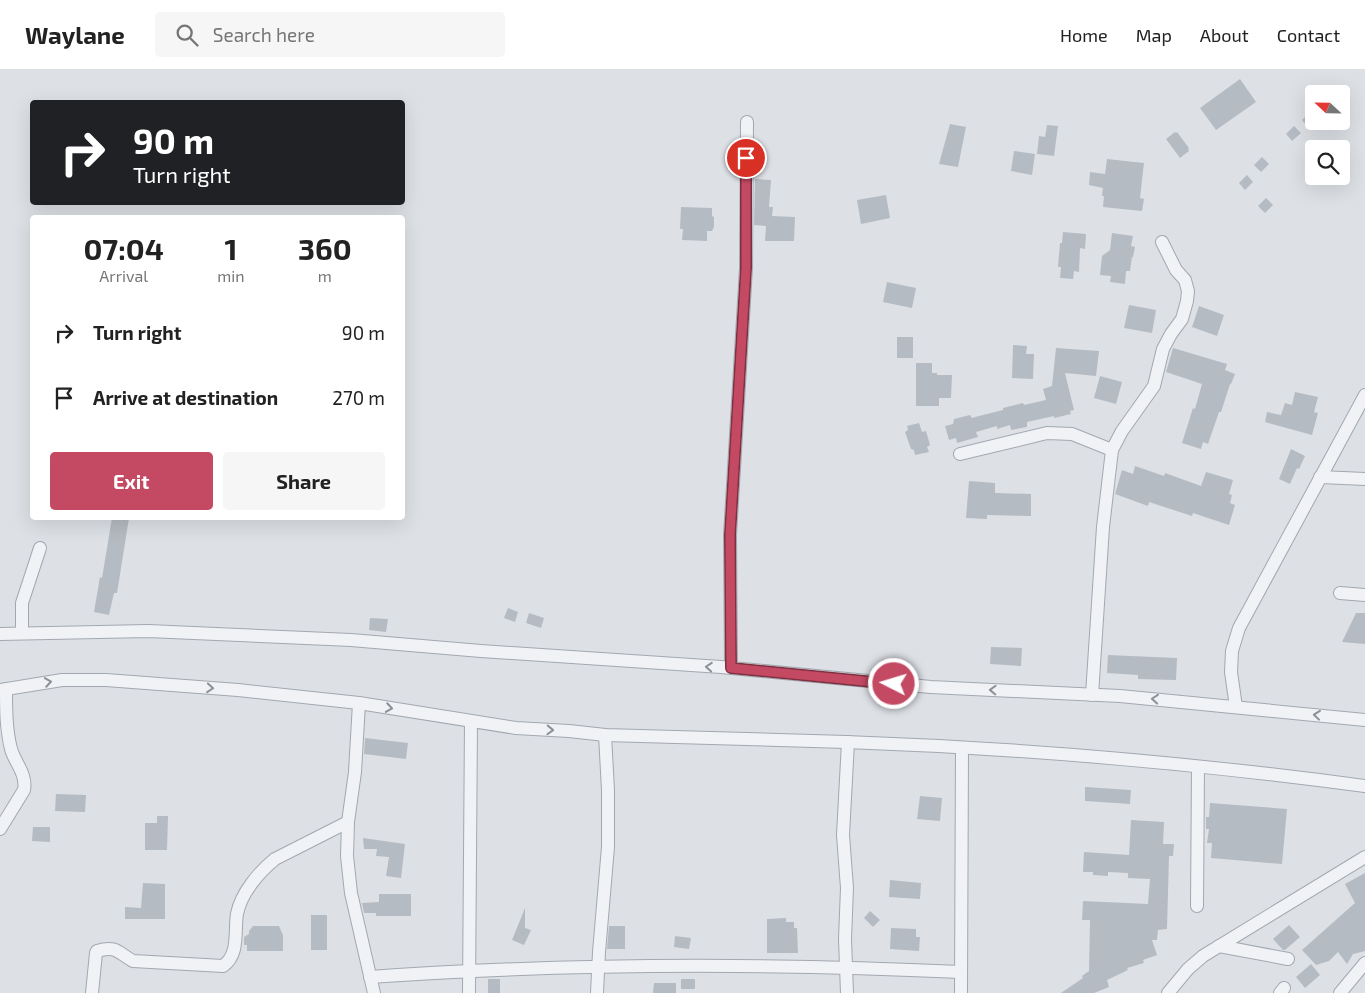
<!DOCTYPE html>
<html lang="en">
<head>
<meta charset="utf-8">
<style>
  body { margin:0; font-family:"Exo 2",sans-serif; background:#f6f6f6; color:#222; height:100vh; display:flex; flex-direction:column; font-size:19px; white-space:nowrap }
  * { box-sizing:border-box; margin:0 }
  p { font-size:16px; color:#767676 }
  .icon { flex:none; width:28px; height:28px; fill:none; stroke:currentColor; stroke-width:2; stroke-linecap:round; stroke-linejoin:round }
  .map { position:relative; flex:1; overflow:hidden }
  .panel { position:absolute; left:30px; top:145px; width:375px; height:305px; display:flex; flex-direction:column; background:#fff; border-radius:5px; box-shadow:0 5px 20px #0002 }
  .panel>* { flex:none }
  .guide { position:absolute; left:30px; top:30px; width:375px; height:105px; border-radius:5px; box-shadow:0 5px 20px #0002; background:#202124; color:#fff; overflow:hidden }
  .needle { width:32px; rotate:292deg }
  .tools { position:absolute; left:1305px; top:15px; display:grid; gap:10px }
  .tools a { display:grid; place-items:center; width:45px; height:45px; border-radius:5px; background:#fff; box-shadow:0 5px 20px #0002; font-size:25px }
  .pin { position:absolute; display:grid; place-items:center; width:42px; height:42px; color:#fff; margin:-21px; border:2px solid #fff; border-radius:50%; box-shadow:0 1px 5px #0007 }
  .me { position:absolute; width:55px; margin:-28px; rotate:275deg; stroke-linejoin:round; filter:drop-shadow(0 0 4px #0008) }
  .turn { display:flex; align-items:center; gap:18px; height:105px; padding:0 20px; font-size:22px }
  .turn .icon { width:65px; height:65px; stroke-width:2.5 }
  .turn b { display:block; font-size:35px; line-height:42px }
  .eta { display:flex; justify-content:space-evenly; align-items:center; height:85px; text-align:center }
  .eta b { font-size:30px; font-weight:700; line-height:35px }
  .button { display:flex; gap:10px; margin-top:auto; padding:10px 20px }
  .button a { flex:1; height:58px; border-radius:5px; background:#c44a64; color:#fff; font-size:20px; font-weight:700; line-height:58px; text-align:center }
  .button a+a { background:#f6f6f6; color:#222 }
  ul { padding:0; list-style:none }
  li { display:flex; align-items:center; gap:15px; height:65px; padding:0 20px }
  li div { flex:1 }
  li b { display:block; font-size:19px }
  li em { font-style:normal }
  header { display:flex; align-items:center; gap:30px; box-sizing:border-box; height:70px; padding:0 25px; background:#fff; border-bottom:1px solid #e0e0e0 }
  header strong { font-size:24px }
  nav { display:flex; gap:28px; margin-inline-start:auto; font-size:18px }
  .search { width:350px; height:45px; background:#f6f6f6; display:flex; align-items:center; gap:12px; box-sizing:border-box; padding:0 18px; border-radius:5px; color:#767676; font-size:19px }
  .map>svg:first-child { display:block }
  .building { fill:#b5bbc2 }
  .lines { fill:none; stroke-linecap:round; stroke-linejoin:round }
  .minor-casing { stroke:#a3a8b0; stroke-width:14 }
  .minor { stroke:#f0f2f5; stroke-width:12 }
  .oneway { stroke:#8c9198 }
  .route-casing { stroke:#7f3041; stroke-width:12 }
  .route { stroke:#c44a64; stroke-width:9 }
</style>
</head>
<body>
<header>
<strong>Waylane</strong>
<div class="search"><svg class="icon" aria-label="search" viewBox="0 0 24 24"><circle cx="10" cy="10" r="6"/><path d="M15 15l6 6"/></svg>Search here</div>
<nav><a>Home</a><a>Map</a><a>About</a><a>Contact</a></nav>
</header>
<div class="map">
<svg width="1365" height="923" viewBox="0 0 1365 923">
  <rect width="100%" height="100%" fill="#dde1e6"/>
  <g class="building">
    <polygon points="1240,9 1256,32 1216,60 1200,38"/>
    <polygon points="1310,42 1314,46 1314,51 1308,57 1302,50"/>
    <polygon points="950,54 966,57 958,97 939,94"/>
    <polygon points="1047,55 1058,56 1054,86 1037,84 1039,66 1045,67"/>
    <polygon points="1294,56 1301,63 1292,71 1286,64"/>
    <polygon points="1175,62 1176,63 1177,62 1189,78 1188,79 1189,81 1180,88 1166,69"/>
    <polygon points="1014,81 1035,84 1032,105 1011,101"/>
    <polygon points="1262,87 1269,94 1261,102 1254,95"/>
    <polygon points="1107,89 1144,93 1140,128 1144,129 1142,141 1103,137 1104,126 1102,126 1103,118 1089,115 1090,102 1105,104"/>
    <polygon points="1247,105 1253,112 1245,120 1239,113"/>
    <polygon points="755,109 771,110 769,137 773,137 772,146 795,147 794,171 765,171 766,156 754,155"/>
    <polygon points="886,125 890,148 861,154 857,130"/>
    <polygon points="1266,128 1273,135 1265,143 1258,136"/>
    <polygon points="681,137 712,138 712,146 714,147 714,157 712,161 707,161 707,171 682,170 683,159 680,159"/>
    <polygon points="1063,162 1086,164 1085,179 1080,178 1079,202 1074,201 1073,209 1060,208 1061,197 1058,197 1060,173 1062,173"/>
    <polygon points="1112,163 1133,166 1131,176 1135,177 1133,187 1132,187 1130,201 1126,201 1125,214 1110,212 1111,206 1100,205 1102,186 1110,180"/>
    <polygon points="887,212 916,218 912,238 883,232"/>
    <polygon points="1129,235 1156,240 1152,263 1124,258"/>
    <polygon points="1199,236 1224,245 1217,266 1192,257"/>
    <rect x="897" y="267" width="16" height="21"/>
    <polygon points="1013,275 1027,276 1026,284 1034,284 1033,309 1012,308"/>
    <polygon points="1056,278 1099,281 1096,306 1065,303 1074,340 1070,341 1071,344 1054,348 1054,346 1027,352 1027,357 1011,360 1010,355 997,359 997,356 976,362 978,367 957,373 956,368 949,370 945,356 953,354 954,349 970,345 972,348 979,346 1003,340 1003,338 1023,333 1024,335 1046,330 1043,319 1052,316"/>
    <polygon points="1173,278 1227,294 1225,300 1235,304 1231,314 1230,314 1221,342 1219,342 1208,374 1203,372 1201,379 1182,373 1193,338 1195,339 1202,314 1166,302"/>
    <polygon points="916,293 932,293 932,303 937,303 937,305 952,305 951,328 939,328 939,336 916,336"/>
    <polygon points="1100,306 1122,312 1116,334 1094,328"/>
    <polygon points="1295,322 1318,327 1314,342 1318,343 1312,365 1265,352 1267,342 1281,345 1285,333 1292,335"/>
    <polygon points="919,353 922,362 926,361 930,375 927,377 929,382 915,385 914,380 911,379 905,362 908,360 907,356"/>
    <polygon points="1291,379 1305,386 1299,399 1297,398 1290,414 1279,409"/>
    <polygon points="1135,396 1164,406 1165,403 1201,416 1206,402 1233,410 1229,424 1232,425 1230,433 1235,435 1229,455 1193,443 1192,446 1149,432 1148,436 1115,424 1122,400 1133,404"/>
    <polygon points="969,411 995,413 995,423 1031,424 1031,446 987,445 987,449 966,448"/>
    <polygon points="112,448 129,448 117,523 114,523 109,545 94,542 100,507 102,508"/>
    <polygon points="508,538 518,542 515,552 504,548"/>
    <polygon points="529,543 544,548 541,558 526,553"/>
    <polygon points="1356,543 1365,543 1365,574 1342,572"/>
    <polygon points="370,548 388,549 386,562 369,560"/>
    <polygon points="991,577 1022,578 1021,596 990,594"/>
    <polygon points="1108,585 1177,588 1176,610 1138,609 1138,605 1107,603"/>
    <polygon points="365,668 408,673 406,689 364,684"/>
    <polygon points="1085,717 1131,720 1130,734 1085,731"/>
    <polygon points="56,724 86,725 85,742 55,741"/>
    <polygon points="920,726 942,728 940,751 917,749"/>
    <polygon points="1210,733 1287,739 1282,794 1211,788 1212,773 1207,773 1209,759 1206,759 1206,747 1209,747"/>
    <polygon points="157,746 168,746 167,780 145,780 145,753 157,753"/>
    <polygon points="1131,750 1164,752 1163,774 1174,774 1173,786 1169,786 1167,859 1158,860 1157,870 1152,870 1157,885 1143,890 1144,893 1127,898 1128,900 1107,910 1109,917 1094,923 1061,923 1083,908 1082,906 1089,901 1090,850 1082,850 1083,831 1148,834 1150,809 1128,808 1128,803 1108,802 1108,806 1093,805 1093,802 1083,802 1084,782 1129,785"/>
    <polygon points="33,757 50,757 50,772 32,771"/>
    <polygon points="363,768 405,774 401,808 386,806 389,787 376,786 377,779 364,779"/>
    <polygon points="1365,803 1365,881 1353,884 1347,894 1338,882 1329,891 1316,895 1302,880 1355,833 1345,814"/>
    <polygon points="890,810 921,813 920,829 889,827"/>
    <polygon points="143,813 165,814 165,849 125,849 125,837 141,838"/>
    <polygon points="379,824 411,824 411,846 376,846 376,843 364,843 362,833 379,832"/>
    <polygon points="525,838 525,858 531,860 524,875 512,870"/>
    <polygon points="870,841 880,850 873,857 864,848"/>
    <rect x="311" y="845" width="16" height="35"/>
    <polygon points="786,848 786,852 794,852 794,858 797,858 798,883 767,883 767,849"/>
    <polygon points="1289,855 1300,867 1285,880 1283,880 1273,869"/>
    <polygon points="253,856 279,856 283,865 283,881 247,881 247,875 244,875 244,867 249,864 249,861"/>
    <polygon points="609,856 625,856 625,879 607,879"/>
    <polygon points="891,858 916,859 916,867 920,867 919,881 890,879"/>
    <polygon points="675,866 691,868 689,879 674,877"/>
    <polygon points="1311,894 1320,905 1305,918 1296,907"/>
    <rect x="488" y="909" width="12" height="14"/>
    <rect x="681" y="909" width="14" height="10"/>
    <polygon points="654,913 676,913 676,923 653,923"/>
  </g>
  <g class="lines">
    <g class="minor-casing">
      <g id="minor">
        <polyline points="960,384 1047,363 1072,364 1112,380"/>
        <polyline points="1320,407 1365,409"/>
        <polyline points="1340,523 1365,525"/>
        <polyline points="22,563 22,533 40,478"/>
        <polyline points="0,564 148,561 351,570 481,581 721,597 931,617 1120,626 1365,650"/>
        <polyline points="731,598 730,465 746,198 747,52"/>
        <path d="M0 620 62 610H106L238 620 359 633 516 658 569 661 605 665C686 667 766 669 846 672 1019 678 1193 693 1365 716"/>
        <polyline points="1092,625 1103,457 1112,380 1122,361 1154,316 1163,279 1171,264 1182,249 1187,231 1188,221 1185,210 1176,200 1162,172"/>
        <polyline points="359,633 355,702 348,752 347,786 351,823 374,923"/>
        <polyline points="1236,637 1231,602 1232,581 1239,558 1365,325"/>
        <path d="M0 759 24 720C27 704 15 693 11 679 6 659 6 639 6 619"/>
        <polyline points="1197,836 1198,697"/>
        <polyline points="1219,876 1288,889"/>
        <path d="M370 907C567 893 764 893 961 902"/>
        <path d="M92 923 96 883 97 881C117 875 118 883 133 891L223 896C240 884 234 861 237 844 241 823 259 802 275 789L348 752"/>
        <polyline points="469,923 471,651"/>
        <polyline points="597,923 599,882 608,777 608,720 605,665"/>
        <polyline points="847,923 845,869 847,818 843,765 848,672"/>
        <polyline points="961,923 962,678"/>
        <polyline points="1168,923 1188,899 1203,886 1365,787"/>
        <polyline points="1280,923 1284,918"/>
        <polyline points="1340,923 1365,893"/>
      </g>
    </g>
    <use href="#minor" class="minor"/>
  </g>
  <defs><path id="oneway-chevron" d="M-2-3.5L2.5 0L-2 3.5" fill="none" stroke-width="1.6" stroke-linecap="round" stroke-linejoin="round" transform="scale(1.25)"/></defs>
  <g class="oneway">
    <use href="#oneway-chevron" transform="translate(709 597) rotate(-176)"/>
    <use href="#oneway-chevron" transform="translate(48 612) rotate(-9)"/>
    <use href="#oneway-chevron" transform="translate(210 618) rotate(5)"/>
    <use href="#oneway-chevron" transform="translate(993 620) rotate(-178)"/>
    <use href="#oneway-chevron" transform="translate(1155 629) rotate(-175)"/>
    <use href="#oneway-chevron" transform="translate(389 638) rotate(9)"/>
    <use href="#oneway-chevron" transform="translate(1317 645) rotate(-174)"/>
    <use href="#oneway-chevron" transform="translate(550 660) rotate(2)"/>
  </g>
  <g class="lines">
    <g class="route-casing">
      <polyline id="route" points="746,88 746,198 730,465 731,598 894,614"/>
    </g>
    <use href="#route" class="route"/>
  </g>
</svg>
<div class="tools">
<a><svg class="needle" viewBox="-14 -14 28 28"><path d="M0-13l5 13h-10z" fill="#e53935"/><path d="M0 13l5-13h-10z" fill="#767676"/></svg></a>
<a><svg class="icon" aria-label="search" viewBox="0 0 24 24"><circle cx="10" cy="10" r="6"/><path d="M15 15l6 6"/></svg></a>
</div>
<div class="pin" style="left:746px;top:88px;background:#d93025"><svg class="icon" aria-label="arrive" viewBox="0 0 24 24"><path d="M6 21V4h12l-3 4 3 4H6"/></svg></div>
<svg class="me" style="left:894px;top:614px" viewBox="-20 -20 40 40"><circle r="17" fill="#c44a64" stroke="#fff" stroke-width="3"/><path d="M0-11L8 9 0 5-8 9z" fill="#fff"/></svg>
<div class="guide">
<div class="turn"><svg class="icon" aria-label="right" viewBox="0 0 24 24"><path d="M7 20v-9h11M14 6l5 5-5 5"/></svg><div><b>90 m</b>Turn right</div></div>
</div>
<section class="panel">
<div class="eta">
<div><b>07:04</b><p>Arrival</p></div>
<div><b>1</b><p>min</p></div>
<div><b>360</b><p>m</p></div>
</div>
<ul>
<li><svg class="icon" aria-label="right" viewBox="0 0 24 24"><path d="M7 20v-9h11M14 6l5 5-5 5"/></svg><div><b>Turn right</b></div><em>90 m</em></li>
<li><svg class="icon" aria-label="arrive" viewBox="0 0 24 24"><path d="M6 21V4h12l-3 4 3 4H6"/></svg><div><b>Arrive at destination</b></div><em>270 m</em></li>
</ul>
<div class="button"><a>Exit</a><a>Share</a></div>
</section>
</div>
</body>
</html>
